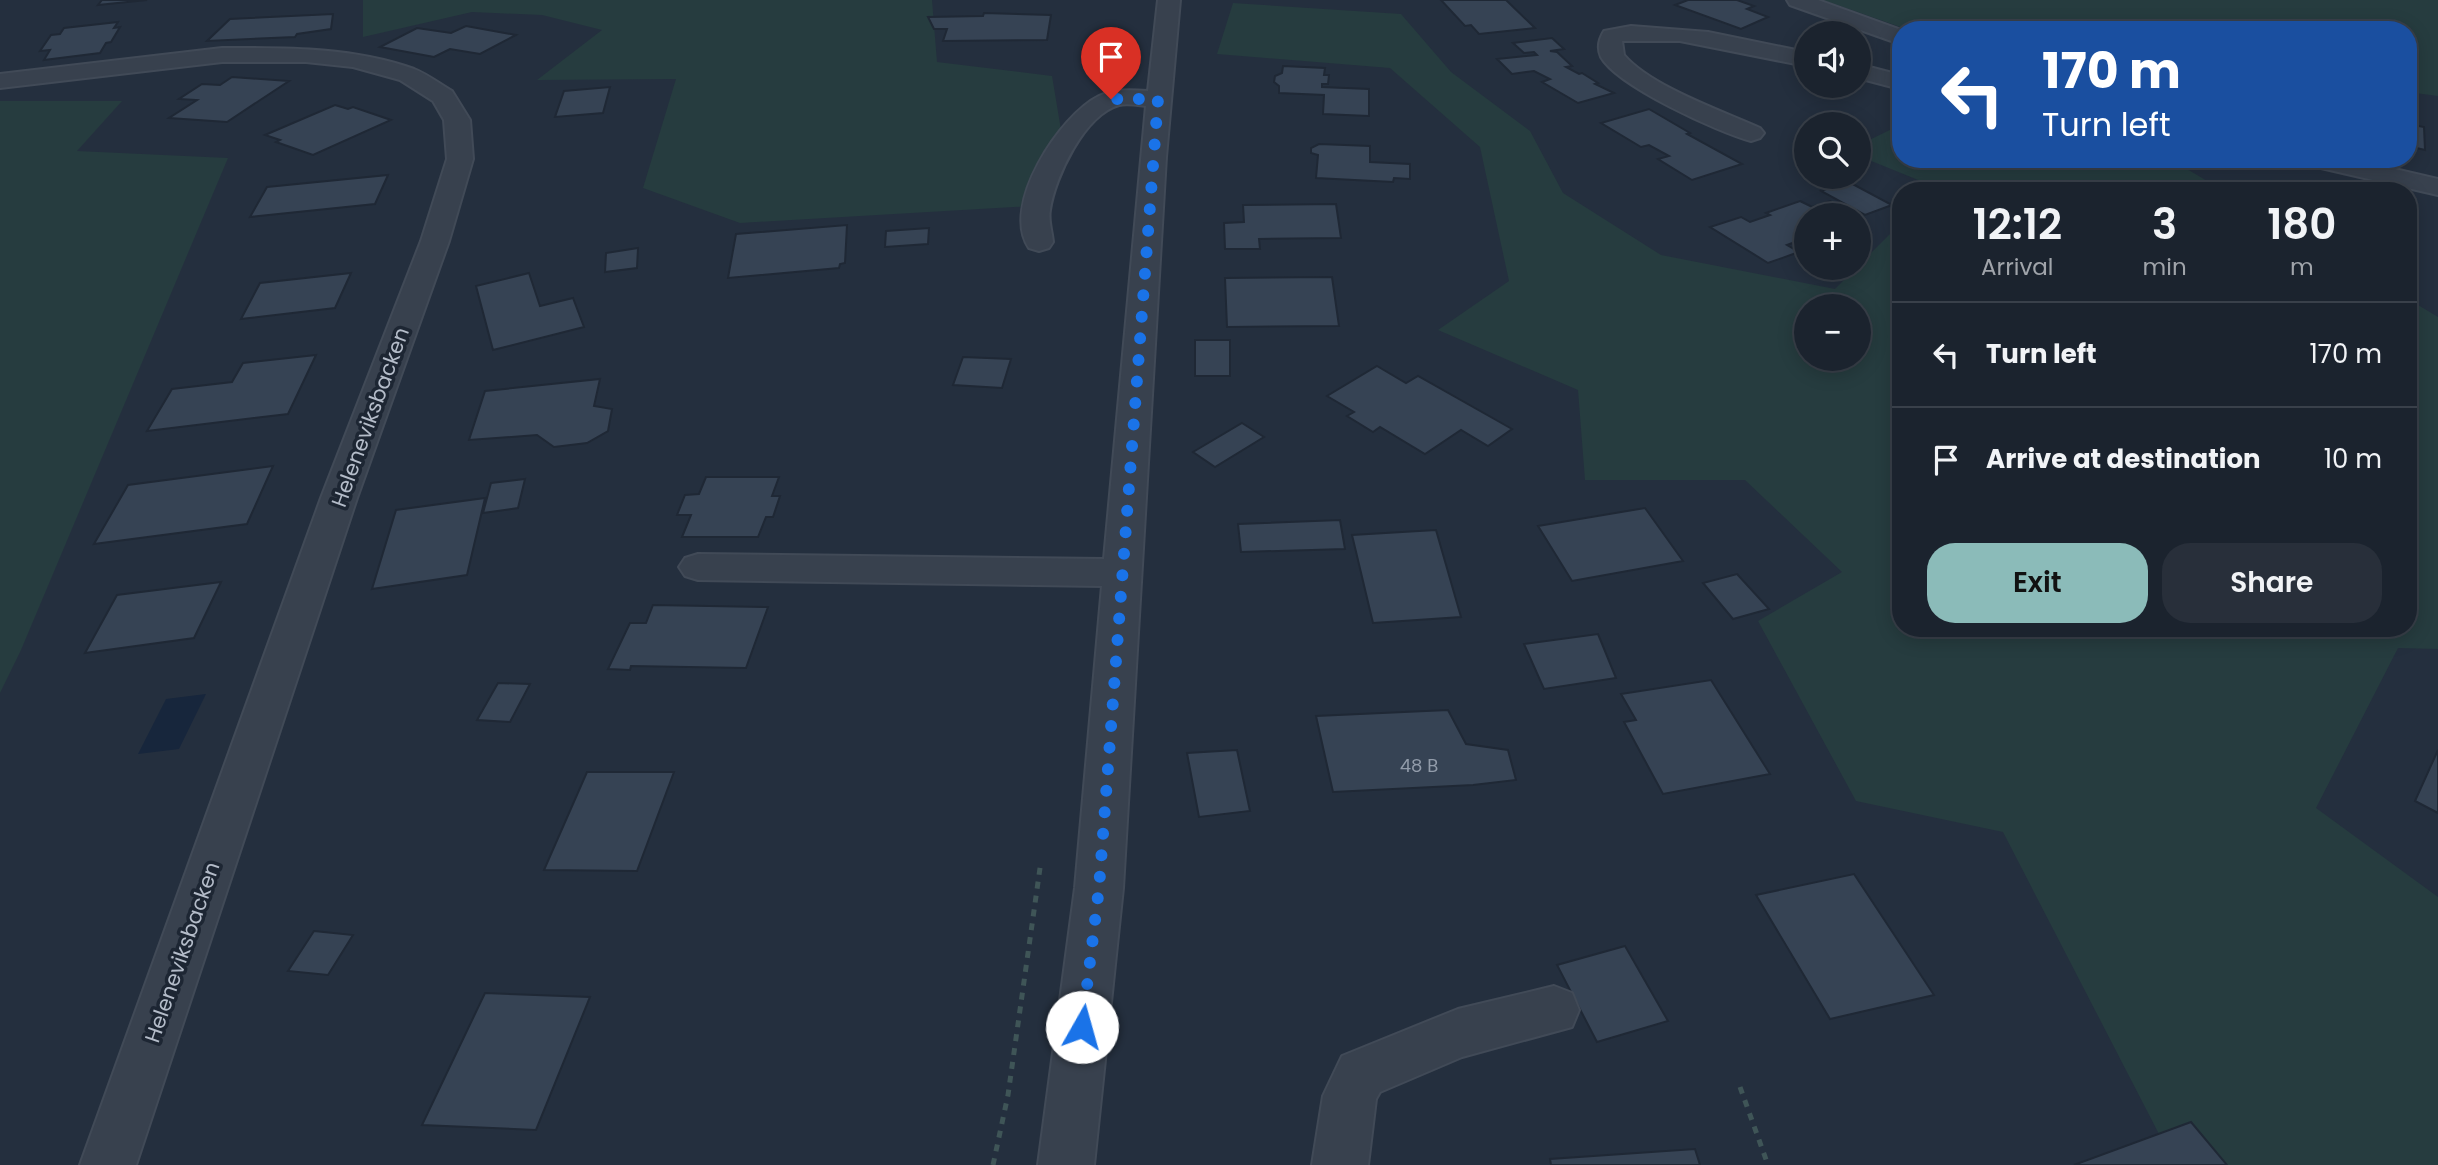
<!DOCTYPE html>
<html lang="en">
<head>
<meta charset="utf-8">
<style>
  body { margin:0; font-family:Poppins,sans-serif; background:#282f3a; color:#f1f3f6; height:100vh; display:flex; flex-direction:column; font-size:26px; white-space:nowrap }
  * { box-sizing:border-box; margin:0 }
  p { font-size:23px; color:#a0a4aa }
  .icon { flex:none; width:38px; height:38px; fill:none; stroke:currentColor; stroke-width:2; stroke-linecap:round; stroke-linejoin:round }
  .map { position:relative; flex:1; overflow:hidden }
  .sheet { position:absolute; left:1892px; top:182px; width:525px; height:455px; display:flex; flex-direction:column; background:#1b232e; border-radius:28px; box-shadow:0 4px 18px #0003,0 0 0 2px #39404a }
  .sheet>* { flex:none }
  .hud { position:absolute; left:1892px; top:21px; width:525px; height:147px; border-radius:28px; box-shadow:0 4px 18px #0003,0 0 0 2px #39404a; background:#1a4fa0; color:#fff; overflow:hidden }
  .controls { position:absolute; left:1794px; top:21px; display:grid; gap:14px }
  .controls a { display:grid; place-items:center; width:77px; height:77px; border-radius:50%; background:#1b232e; box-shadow:0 4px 18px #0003,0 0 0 2px #39404a; font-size:35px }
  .pin { position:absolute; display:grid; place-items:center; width:60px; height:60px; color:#fff; margin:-72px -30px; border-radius:50% 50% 50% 0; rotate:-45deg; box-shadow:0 0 7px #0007 }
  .pin .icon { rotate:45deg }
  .me { position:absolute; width:77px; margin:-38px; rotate:7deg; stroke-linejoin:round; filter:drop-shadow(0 0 5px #0008) }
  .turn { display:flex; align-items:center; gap:24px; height:147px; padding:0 35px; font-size:32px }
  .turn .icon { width:91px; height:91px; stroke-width:2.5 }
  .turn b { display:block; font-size:49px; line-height:60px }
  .eta { display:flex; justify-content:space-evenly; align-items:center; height:119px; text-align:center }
  .eta b { font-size:42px; font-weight:600; line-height:49px }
  .button { display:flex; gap:14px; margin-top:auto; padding:14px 35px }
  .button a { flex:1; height:80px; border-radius:28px; background:#8bbbb9; color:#111; font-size:28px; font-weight:600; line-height:80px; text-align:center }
  .button a+a { background:#282f3a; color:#f1f3f6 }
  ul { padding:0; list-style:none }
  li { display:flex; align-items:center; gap:21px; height:105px; padding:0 35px; border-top:2px solid #39404a }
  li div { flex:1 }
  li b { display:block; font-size:26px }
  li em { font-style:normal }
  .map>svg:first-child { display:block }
  .green { fill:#263c3f; fill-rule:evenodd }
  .water { fill:#17263c }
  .building { fill:#364354; stroke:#1f2835; stroke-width:2 }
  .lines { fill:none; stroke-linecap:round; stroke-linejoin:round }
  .minor-casing { stroke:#414a57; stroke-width:4 }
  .path { stroke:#3f5557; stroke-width:5; stroke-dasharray:7 7; stroke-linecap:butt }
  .minor { fill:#38414e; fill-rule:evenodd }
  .route { stroke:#1a73e8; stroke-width:12; stroke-dasharray:0 21.6 }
  .labels { text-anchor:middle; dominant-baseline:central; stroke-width:7; stroke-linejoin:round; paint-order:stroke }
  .number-label { font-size:18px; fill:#929caa }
  .street-label { font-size:21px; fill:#b4bcc9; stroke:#1d2633 }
</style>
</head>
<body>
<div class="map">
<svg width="2438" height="1165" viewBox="0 0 2438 1165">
  <rect width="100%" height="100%" fill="#242f3e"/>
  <g class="green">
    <polygon points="363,0 932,0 937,62 1052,76 1065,154 1050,205 740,223 643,188 676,79 537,80 602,30 542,15 472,12 363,37"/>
    <polygon points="1823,0 2438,0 2438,96 2408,92 2408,30 1909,30"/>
    <path d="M1233 3 1401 14 1451 72 1530 131 1563 193 1661 255 1835 289 1900 224V628H2408V299L2438 317V649L2398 648 2316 808 2438 897V1165H2175L2003 832 1856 801 1758 621 1842 572 1745 480H1585L1578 390 1438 330 1509 281 1480 147 1390 68 1217 54ZM1806 306H1858V359H1806Z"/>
    <polygon points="0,101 122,101 77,151 228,158 21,650 0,693"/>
    <polygon points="1900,125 1900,159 2170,159 2224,191 1924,191 1928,184 1859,156 1859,145"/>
  </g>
  <polygon class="water" points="206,694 179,749 138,754 166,699"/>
  <g class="building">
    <polygon points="102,0 147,0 98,5"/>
    <polygon points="1441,0 1506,0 1535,28 1479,34 1471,25 1465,26"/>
    <polygon points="1688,0 1737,0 1754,6 1747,9 1768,17 1741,29 1675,5"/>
    <polygon points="984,13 1051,15 1047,40 943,41 947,29 934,29 928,17 983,16"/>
    <polygon points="333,14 331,29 297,34 295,37 207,41 230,19"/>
    <polygon points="118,22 114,28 120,27 111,42 106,43 100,53 44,60 50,50 40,51 51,35 60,34 64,28"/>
    <polygon points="466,26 516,35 480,54 450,49 434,57 380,47 417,28 451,33"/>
    <polygon points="1552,38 1564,49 1550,51 1557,52 1572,66 1566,67 1579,74 1582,73 1598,83 1595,84 1614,93 1578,103 1542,82 1550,79 1534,71 1512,74 1497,59 1537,55 1534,52 1524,53 1513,43"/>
    <polygon points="1283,66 1325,68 1324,75 1329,75 1328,84 1322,84 1322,87 1369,89 1369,116 1323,114 1324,95 1279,93 1279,86 1274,82 1275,76 1282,73"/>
    <polygon points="232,77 289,81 227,122 169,118 197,100 179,99 202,84 220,85"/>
    <polygon points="610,87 603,113 555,117 564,91"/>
    <polygon points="335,105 348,109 353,107 391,120 313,155 276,142 280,140 265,135"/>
    <polygon points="1649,109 1690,133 1687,134 1742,164 1692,180 1658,159 1669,156 1649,145 1641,147 1601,123"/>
    <polygon points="2408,124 2424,127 2425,150 2408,146"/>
    <polygon points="1319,144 1370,146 1370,162 1410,164 1410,179 1394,178 1393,182 1316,178 1318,155 1311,153 1311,148"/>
    <polygon points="388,175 375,204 250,217 267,187"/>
    <polygon points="1847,181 1892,205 1865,215 1821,191"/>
    <polygon points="1800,201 1812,207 1830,201 1855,215 1806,215 1806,238 1787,245 1799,252 1768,263 1710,227 1741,217 1750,222 1770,215 1766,213"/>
    <polygon points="1336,204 1341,238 1259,239 1260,249 1225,249 1224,223 1244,222 1243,205"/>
    <polygon points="847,225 845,263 840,264 839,268 728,278 736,234"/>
    <polygon points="929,228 928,244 885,247 886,231"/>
    <polygon points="638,248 637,268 605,272 606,253"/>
    <polygon points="351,273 335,308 241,319 260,283"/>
    <polygon points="529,273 540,306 573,298 584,327 493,350 476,286"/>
    <polygon points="1332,277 1339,326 1227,327 1225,278"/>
    <rect x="1195" y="340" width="35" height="36"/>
    <polygon points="316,355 288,414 147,431 172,389 232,382 243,363"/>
    <polygon points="963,357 1011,359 1002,388 953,385"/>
    <polygon points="1377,366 1406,383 1418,376 1512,429 1488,446 1461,430 1425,454 1380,427 1373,432 1347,416 1354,412 1327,396"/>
    <polygon points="600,379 594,406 612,409 608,431 587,443 554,447 537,435 469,440 485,391"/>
    <polygon points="1242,423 1264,437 1215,467 1193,452"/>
    <polygon points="273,466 247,524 94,544 128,485"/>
    <polygon points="706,477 779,477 772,496 780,496 773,517 766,517 758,537 682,537 691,515 677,515 685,495 699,494"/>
    <polygon points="525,479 518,508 483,513 491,483"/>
    <polygon points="485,498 467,575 372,589 396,510"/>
    <polygon points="1645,508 1683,561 1572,581 1538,526"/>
    <polygon points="1340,520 1345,549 1241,552 1238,524"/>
    <polygon points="1436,530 1461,617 1373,623 1352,535"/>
    <polygon points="1737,574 1769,609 1733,619 1703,583"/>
    <polygon points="221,582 194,638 85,653 117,595"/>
    <polygon points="653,605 768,607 746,668 631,666 630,670 608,669 630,623 646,623"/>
    <polygon points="1598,634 1616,678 1544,689 1524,644"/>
    <polygon points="1711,680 1770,774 1663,794 1624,722 1636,720 1621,694"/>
    <polygon points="498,683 530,684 510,722 477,720"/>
    <polygon points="1448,710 1466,744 1508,750 1516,780 1473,785 1333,792 1316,716"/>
    <polygon points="1237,750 1250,811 1199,817 1187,753"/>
    <polygon points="2438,750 2438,813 2415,801"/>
    <polygon points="587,772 674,772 637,871 544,870"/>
    <polygon points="1854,874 1934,995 1830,1019 1756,895"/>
    <polygon points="314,931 353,935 328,975 288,971"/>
    <polygon points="1625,946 1668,1021 1597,1042 1557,965"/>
    <polygon points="485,993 590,997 536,1130 422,1125"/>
    <polygon points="2191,1122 2227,1165 2074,1165"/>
    <polygon points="1695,1149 1700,1165 1551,1165 1550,1159"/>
  </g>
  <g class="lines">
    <g class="minor-casing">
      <g id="minor">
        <path d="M1158 0H1180L1166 157 1123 888 1094 1165H1038L1075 888 1102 586 698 580 685 576 679 567 685 558 698 554 1104 559 1146 106C1138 105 1127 103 1119 105 1084 115 1055 177 1050 210 1048 221 1052 231 1053 242L1049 248 1039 251 1029 248C1000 206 1060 115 1099 96 1114 89 1131 90 1148 91Z"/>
        <polygon points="1787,0 1818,0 1901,30 1900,44 1790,5"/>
        <path d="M1631 26 1708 32 1806 52V66L1680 41H1622L1624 55C1650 86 1722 111 1760 128L1764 133 1760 138 1751 141C1718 132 1617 86 1601 57 1597 48 1599 39 1604 31Z"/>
        <path d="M222 48C287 48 352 47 414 69 427 74 440 84 452 91L470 120 473 159 449 241 357 498 136 1165H80L321 498 421 241 447 159 444 120 433 101 400 80 353 67 306 62H222L0 88V74Z"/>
        <polygon points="1858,64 1900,75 1900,89 1858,78"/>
        <polygon points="2304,159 2352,159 2438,179 2438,195 2308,165"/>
        <polygon points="1554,986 1572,993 1579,1010 1572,1027 1462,1057 1380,1092 1376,1099 1368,1165 1312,1165 1323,1096 1342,1056 1458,1009"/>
      </g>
    </g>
    <g class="path">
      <polyline points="1740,1087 1768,1165"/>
      <polyline points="993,1165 1008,1095 1041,861"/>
    </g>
    <use href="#minor" class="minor"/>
  </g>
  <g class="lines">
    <polyline class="route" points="1082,1027 1099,888 1158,99 1111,99"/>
  </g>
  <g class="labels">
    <g class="number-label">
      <text x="1419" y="765">48 B</text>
    </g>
    <g class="street-label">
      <text transform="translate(370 417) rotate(-70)">Heleneviksbacken</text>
      <text transform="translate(182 952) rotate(-71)">Heleneviksbacken</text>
    </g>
  </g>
</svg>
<div class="controls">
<a><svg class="icon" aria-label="sound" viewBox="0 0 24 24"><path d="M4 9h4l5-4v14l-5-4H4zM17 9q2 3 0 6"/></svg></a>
<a><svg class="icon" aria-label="search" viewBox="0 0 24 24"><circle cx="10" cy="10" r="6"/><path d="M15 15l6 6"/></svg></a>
<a>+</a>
<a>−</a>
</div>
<div class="pin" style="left:1111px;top:99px;background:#d93025"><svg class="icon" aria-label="arrive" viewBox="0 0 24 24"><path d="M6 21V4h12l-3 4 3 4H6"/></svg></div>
<svg class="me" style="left:1082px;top:1027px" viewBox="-20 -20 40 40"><circle r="19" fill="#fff"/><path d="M0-13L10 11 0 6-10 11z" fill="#1a73e8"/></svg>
<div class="hud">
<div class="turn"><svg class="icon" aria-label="left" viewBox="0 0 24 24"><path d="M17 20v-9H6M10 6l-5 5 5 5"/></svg><div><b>170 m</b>Turn left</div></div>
</div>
<section class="sheet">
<div class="eta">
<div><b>12:12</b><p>Arrival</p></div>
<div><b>3</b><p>min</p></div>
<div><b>180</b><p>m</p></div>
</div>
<ul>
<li><svg class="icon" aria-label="left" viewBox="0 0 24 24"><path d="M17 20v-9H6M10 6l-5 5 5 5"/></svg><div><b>Turn left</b></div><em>170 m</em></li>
<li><svg class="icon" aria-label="arrive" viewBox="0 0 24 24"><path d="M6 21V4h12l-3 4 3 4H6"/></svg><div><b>Arrive at destination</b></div><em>10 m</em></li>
</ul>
<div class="button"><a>Exit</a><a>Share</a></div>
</section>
</div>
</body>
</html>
